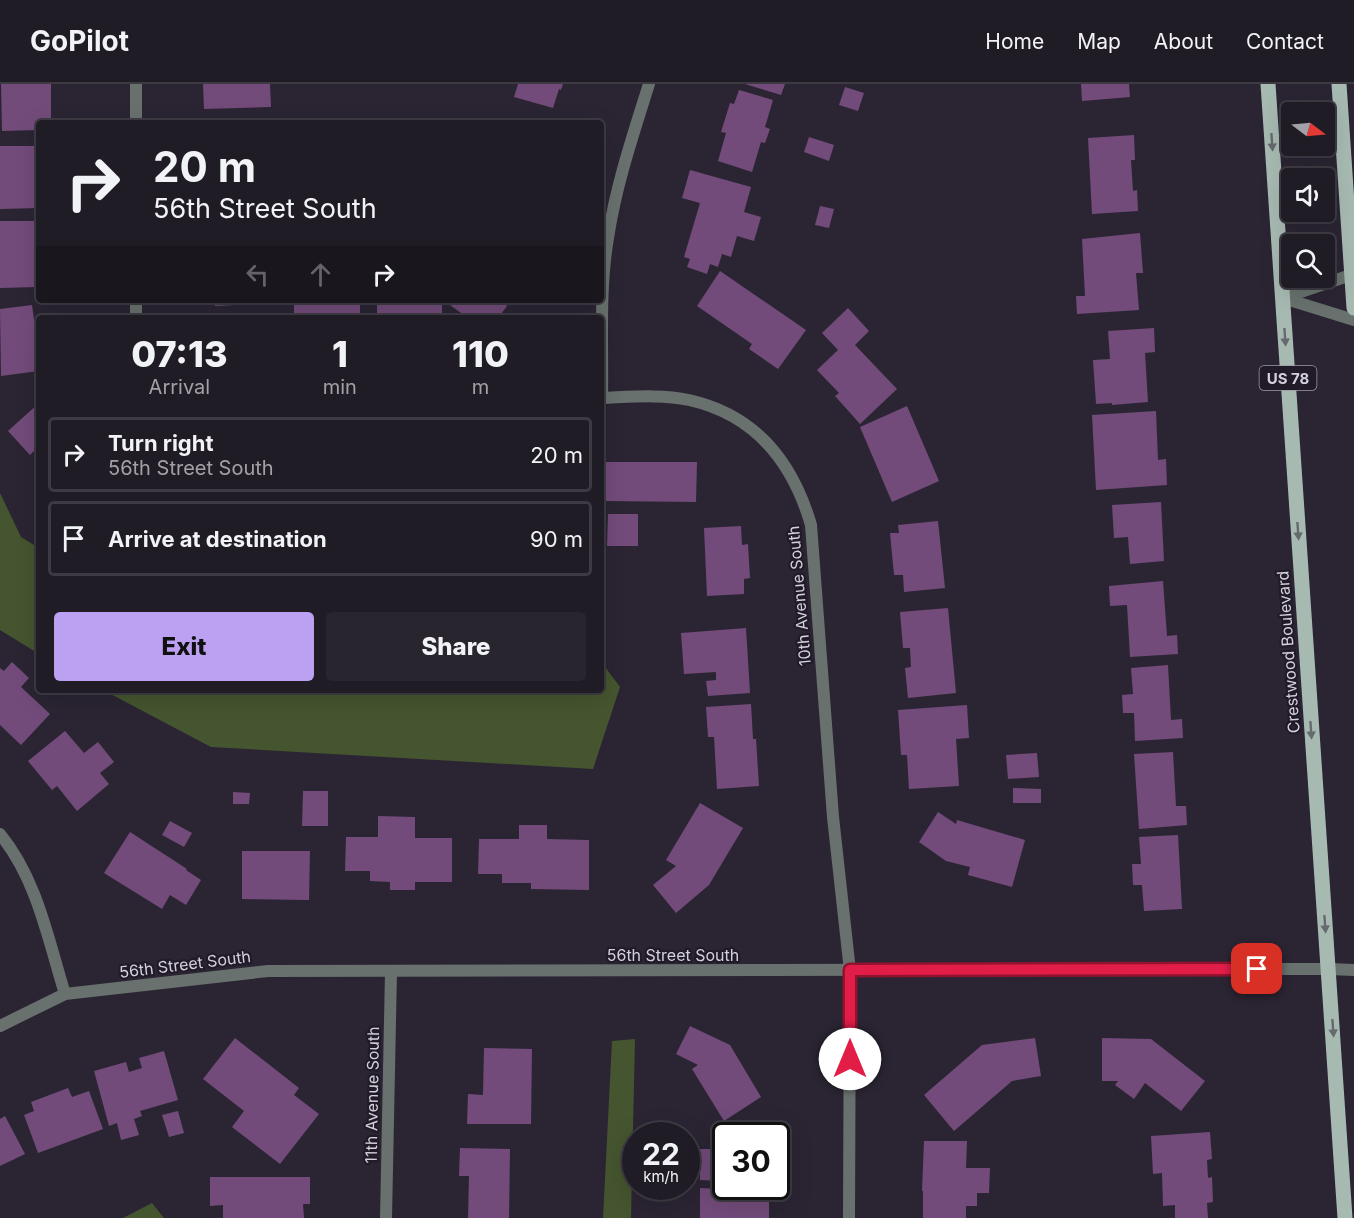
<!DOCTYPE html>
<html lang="en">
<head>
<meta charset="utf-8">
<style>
  body { margin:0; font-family:Inter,sans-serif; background:#28252e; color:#f1f3f6; height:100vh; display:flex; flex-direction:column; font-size:22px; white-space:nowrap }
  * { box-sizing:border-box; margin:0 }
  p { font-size:20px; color:#a2a1a7 }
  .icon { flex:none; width:33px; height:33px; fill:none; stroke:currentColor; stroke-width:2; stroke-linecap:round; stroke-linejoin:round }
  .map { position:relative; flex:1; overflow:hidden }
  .drawer { position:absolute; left:36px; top:231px; width:568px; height:378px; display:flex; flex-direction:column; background:#201c26; border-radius:6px; box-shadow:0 6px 24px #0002,0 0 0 2px #3d3a43 }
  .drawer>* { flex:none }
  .guide { position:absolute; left:36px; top:36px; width:568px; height:183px; border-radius:6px; box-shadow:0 6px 24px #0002,0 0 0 2px #3d3a43; background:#201c26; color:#f1f3f6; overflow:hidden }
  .needle { width:39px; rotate:106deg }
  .buttons { position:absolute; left:1281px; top:18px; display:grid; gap:12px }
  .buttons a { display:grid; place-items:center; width:54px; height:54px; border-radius:6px; background:#201c26; box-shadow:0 6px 24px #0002,0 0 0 2px #3d3a43; font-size:30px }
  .speed { position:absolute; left:622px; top:1038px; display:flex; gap:12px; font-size:30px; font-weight:700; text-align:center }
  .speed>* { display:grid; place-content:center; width:78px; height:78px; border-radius:50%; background:#201c26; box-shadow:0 6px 24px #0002,0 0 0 2px #3d3a43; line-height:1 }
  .speed small { font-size:15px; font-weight:400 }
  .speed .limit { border:3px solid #111; border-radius:9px; background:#fff; color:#111 }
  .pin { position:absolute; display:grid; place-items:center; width:51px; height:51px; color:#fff; margin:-26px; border-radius:12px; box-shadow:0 3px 9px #0006 }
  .me { position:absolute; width:66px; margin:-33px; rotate:0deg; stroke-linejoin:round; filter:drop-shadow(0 0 4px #0008) }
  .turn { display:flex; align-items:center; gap:21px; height:126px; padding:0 18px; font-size:27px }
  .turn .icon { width:78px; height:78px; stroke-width:2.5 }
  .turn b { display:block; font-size:42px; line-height:51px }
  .lanes { display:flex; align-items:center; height:57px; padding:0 18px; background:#0003; justify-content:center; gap:30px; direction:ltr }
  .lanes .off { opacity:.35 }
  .eta { display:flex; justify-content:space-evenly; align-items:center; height:102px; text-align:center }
  .eta b { font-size:36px; font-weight:800; line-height:42px }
  .action { display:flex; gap:12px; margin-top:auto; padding:12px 18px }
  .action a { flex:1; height:69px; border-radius:6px; background:#bca0f2; color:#111; font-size:24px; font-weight:800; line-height:69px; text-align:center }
  .action a+a { background:#28252e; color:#f1f3f6 }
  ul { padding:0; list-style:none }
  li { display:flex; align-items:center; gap:18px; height:75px; margin:0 12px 9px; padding:0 6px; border:3px solid #3d3a43; border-radius:6px }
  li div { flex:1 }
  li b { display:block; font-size:22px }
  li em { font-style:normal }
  header { display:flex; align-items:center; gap:36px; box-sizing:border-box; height:84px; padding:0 30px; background:#201c26; border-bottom:2px solid #3d3a43 }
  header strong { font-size:28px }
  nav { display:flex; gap:33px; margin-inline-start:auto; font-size:21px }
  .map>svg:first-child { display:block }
  .green { fill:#44552f }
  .building { fill:#724b7a }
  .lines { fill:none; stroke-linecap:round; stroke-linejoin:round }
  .service { stroke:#68716d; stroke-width:12 }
  .minor { stroke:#68716d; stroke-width:12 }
  .tertiary { stroke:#68716d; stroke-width:12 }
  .primary { stroke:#a7bab2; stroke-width:15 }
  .oneway { fill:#646a6e }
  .route-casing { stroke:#92132f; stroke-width:15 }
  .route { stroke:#e11d48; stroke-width:10 }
  .labels { text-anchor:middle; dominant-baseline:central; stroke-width:4.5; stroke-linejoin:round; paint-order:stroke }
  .shield { fill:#211b29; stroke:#9f9aa6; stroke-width:1.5 }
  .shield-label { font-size:15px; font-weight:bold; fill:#d5d1db }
  .street-label { font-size:16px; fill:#d5d1db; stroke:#211b29 }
</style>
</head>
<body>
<header>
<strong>GoPilot</strong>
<nav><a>Home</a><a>Map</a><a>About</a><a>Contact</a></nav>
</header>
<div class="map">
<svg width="1354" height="1134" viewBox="0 0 1354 1134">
  <rect width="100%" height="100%" fill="#2b2533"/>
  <g class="green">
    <polygon points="0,409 21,453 39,464 39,570 0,546"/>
    <polygon points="602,579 620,603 593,685 211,663 103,606 602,606"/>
    <polygon points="635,955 631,1134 603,1134 612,957"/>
    <polygon points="152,1119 164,1134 123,1134"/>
  </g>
  <g class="building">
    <polygon points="1,0 51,0 51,35 43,35 43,39 39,39 39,46 2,47"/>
    <polygon points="203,0 270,0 271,23 204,25"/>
    <polygon points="518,0 563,0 561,6 559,5 553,24 514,13"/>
    <polygon points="745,0 785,0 781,11"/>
    <polygon points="1081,0 1129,0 1130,13 1082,17"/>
    <polygon points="845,3 864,9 858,27 839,21"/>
    <polygon points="739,6 773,16 765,43 770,45 765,59 761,58 752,88 718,77 726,49 721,48 730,19 734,20"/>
    <polygon points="1134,51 1135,76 1131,76 1133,107 1137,106 1138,127 1092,130 1088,54"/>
    <polygon points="809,53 834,61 829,77 804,68"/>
    <polygon points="0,62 39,62 39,124 0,125"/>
    <polygon points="690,86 751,103 744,128 761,133 754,157 737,152 731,173 722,170 718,183 710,180 707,190 687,183 690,175 684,173 700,119 682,114"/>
    <polygon points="820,122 834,125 829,144 815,141"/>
    <polygon points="0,137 36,137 37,160 39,160 37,203 0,204"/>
    <polygon points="1140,149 1143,189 1136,189 1139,226 1077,230 1076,212 1085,212 1082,155"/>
    <polygon points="720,187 806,246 778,285 749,265 752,260 697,222"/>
    <polygon points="215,216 255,216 255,220 215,222"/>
    <rect x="294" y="216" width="66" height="18"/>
    <rect x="377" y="216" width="65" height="18"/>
    <polygon points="453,216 502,216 507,222 498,234 468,234 450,221"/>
    <polygon points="32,221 39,271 39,287 1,292 0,225"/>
    <polygon points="848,224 869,247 855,261 897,305 860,340 835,312 839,309 817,286 838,266 822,249"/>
    <polygon points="1154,244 1155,268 1145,269 1148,318 1112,321 1112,319 1096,320 1093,276 1110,275 1108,247"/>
    <polygon points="39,319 39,362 30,371 8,347"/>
    <polygon points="907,322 939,397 892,418 860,343"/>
    <polygon points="1156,327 1158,376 1166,375 1167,401 1096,406 1092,331"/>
    <polygon points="606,378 697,378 696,418 605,417"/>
    <polygon points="1161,418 1164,477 1130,480 1128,453 1114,454 1112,421"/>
    <polygon points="608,430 638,430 638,462 607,462"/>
    <polygon points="938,437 945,504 904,508 903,491 894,491 890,449 899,449 898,441"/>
    <polygon points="741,442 742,461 748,460 750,494 744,495 744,510 707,512 704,444"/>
    <polygon points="1163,497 1167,552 1177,551 1178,570 1130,573 1127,521 1110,522 1109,502"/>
    <polygon points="948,524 956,609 908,614 905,584 911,583 910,564 903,564 900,528"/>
    <polygon points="746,544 750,609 708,612 706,597 716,596 716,588 684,590 681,549"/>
    <polygon points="12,578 29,594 21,603 50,630 21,661 0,641 0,584 4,587"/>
    <polygon points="1168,581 1171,636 1182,635 1183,654 1135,657 1134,629 1123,629 1122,611 1133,610 1131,584"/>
    <polygon points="751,620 753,655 756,655 759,702 717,705 714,653 708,653 706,623"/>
    <polygon points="967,621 969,654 956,655 959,702 909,705 907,671 901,671 898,626"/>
    <polygon points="65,647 84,669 98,658 114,678 100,689 109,700 77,727 57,702 52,706 28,677"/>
    <polygon points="1173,668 1176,722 1186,722 1187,741 1139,745 1134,670"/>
    <polygon points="1037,669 1039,693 1008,695 1006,671"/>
    <polygon points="1013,704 1041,705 1041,719 1013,719"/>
    <polygon points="303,707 328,707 328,742 302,742"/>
    <polygon points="233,708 250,709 249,720 233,720"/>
    <polygon points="700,719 743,744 709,801 676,829 653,801 676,782 666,776"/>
    <polygon points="938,728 956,740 957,736 1025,756 1012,803 968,791 970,783 946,777 919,758"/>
    <polygon points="378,732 415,733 415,754 452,754 452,798 415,798 415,806 390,806 390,798 370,797 370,787 345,787 346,753 378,753"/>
    <polygon points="170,737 192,749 184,763 162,751"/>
    <polygon points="519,741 547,741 547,755 589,756 589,806 531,805 531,799 502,799 502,790 478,790 479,755 519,755"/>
    <polygon points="130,748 187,785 186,786 201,796 186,821 170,811 162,825 104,789"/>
    <polygon points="1178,751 1182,825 1144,827 1142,801 1133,801 1132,780 1141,780 1139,753"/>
    <polygon points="242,767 310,767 309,816 242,815"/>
    <polygon points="690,942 730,961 761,1013 724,1037 692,985 698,981 676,970"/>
    <polygon points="235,954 299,1004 294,1011 319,1030 280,1080 232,1043 244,1027 203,995"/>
    <polygon points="1035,954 1041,992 1012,997 954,1047 924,1011 982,961"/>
    <polygon points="1102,954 1151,955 1205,997 1181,1027 1145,999 1134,1015 1115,1001 1118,997 1102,997"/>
    <polygon points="484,964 532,965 531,1040 467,1040 468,1010 483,1011"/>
    <polygon points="164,967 178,1016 140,1027 142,1032 134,1035 139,1051 121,1056 117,1039 109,1042 94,987 126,978 129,988 142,984 139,974"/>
    <polygon points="68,1004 72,1013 89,1007 103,1045 38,1069 24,1031 34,1027 31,1018"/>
    <polygon points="178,1027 184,1049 169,1053 162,1031"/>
    <polygon points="5,1032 25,1070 0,1082 0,1035"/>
    <polygon points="1210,1048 1212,1075 1207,1076 1208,1094 1212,1093 1213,1118 1207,1119 1208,1134 1175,1134 1175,1121 1163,1122 1162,1089 1153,1090 1151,1052"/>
    <polygon points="924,1057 967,1057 966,1084 990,1084 989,1109 977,1109 977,1122 966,1122 966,1134 923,1134 923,1107 922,1107"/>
    <polygon points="460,1064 510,1065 509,1134 468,1134 469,1092 459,1092"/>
    <polygon points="700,1065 726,1065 726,1102 769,1102 769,1134 700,1134 700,1104 721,1105 721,1097 700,1096"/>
    <polygon points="210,1093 310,1093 310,1120 303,1120 304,1134 223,1134 223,1121 210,1122"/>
  </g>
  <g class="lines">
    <g class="service">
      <polyline points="1283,214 1354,190"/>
      <polyline points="1283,214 1354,236"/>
    </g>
    <g class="minor">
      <polyline points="136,0 136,39"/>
      <polyline points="136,216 136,234"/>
      <path d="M602 314C630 313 661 310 689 316 756 331 793 379 811 441L833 733 850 887 849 1134"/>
      <path d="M602 314C603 261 599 207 608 154 616 101 633 51 649 0"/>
      <path d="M0 750C37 795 48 855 65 910"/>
      <polyline points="0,942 65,910 268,887 1329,885"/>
      <polyline points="386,1134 391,888"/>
    </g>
    <polyline class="tertiary" points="1329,885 1354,886"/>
    <g class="primary">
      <polyline points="1268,0 1345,1134"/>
      <polyline points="1339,0 1354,224"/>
    </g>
  </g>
  <defs><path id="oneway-solid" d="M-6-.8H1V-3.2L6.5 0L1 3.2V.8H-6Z" transform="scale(1.5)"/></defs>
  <g class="oneway">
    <use href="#oneway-solid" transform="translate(1272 58) rotate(86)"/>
    <use href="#oneway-solid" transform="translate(1285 253) rotate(86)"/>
    <use href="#oneway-solid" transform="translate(1298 447) rotate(86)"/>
    <use href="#oneway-solid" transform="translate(1311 646) rotate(86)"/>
    <use href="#oneway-solid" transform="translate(1325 840) rotate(86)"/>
    <use href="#oneway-solid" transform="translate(1333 944) rotate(86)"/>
  </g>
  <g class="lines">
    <g class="route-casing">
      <polyline id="route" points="850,975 850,886 1257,885"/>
    </g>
    <use href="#route" class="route"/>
  </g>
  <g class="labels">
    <rect class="shield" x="1259.5" y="282" width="57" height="24" rx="4.5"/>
    <g class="shield-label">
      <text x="1288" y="294">US 78</text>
    </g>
    <g class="street-label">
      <text transform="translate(799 512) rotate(-95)">10th Avenue South</text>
      <text transform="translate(1288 568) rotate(-94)">Crestwood Boulevard</text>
      <text x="673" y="871">56th Street South</text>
      <text transform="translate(185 880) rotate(-7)">56th Street South</text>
      <text transform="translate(372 1011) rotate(-89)">11th Avenue South</text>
    </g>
  </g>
</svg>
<div class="buttons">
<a><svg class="needle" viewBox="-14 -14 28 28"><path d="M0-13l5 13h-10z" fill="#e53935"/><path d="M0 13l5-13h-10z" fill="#a2a1a7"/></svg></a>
<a><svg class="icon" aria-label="sound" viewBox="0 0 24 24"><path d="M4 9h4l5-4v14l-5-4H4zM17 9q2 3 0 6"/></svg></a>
<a><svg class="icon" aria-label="search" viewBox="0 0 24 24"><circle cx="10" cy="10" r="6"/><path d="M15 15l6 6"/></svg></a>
</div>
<div class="speed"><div>22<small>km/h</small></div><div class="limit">30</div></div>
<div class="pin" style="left:1257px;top:885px;background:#d93025"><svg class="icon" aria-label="arrive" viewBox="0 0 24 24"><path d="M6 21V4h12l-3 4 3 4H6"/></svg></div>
<svg class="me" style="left:850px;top:975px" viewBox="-20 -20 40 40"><circle r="19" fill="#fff"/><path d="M0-13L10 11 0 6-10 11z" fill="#e11d48"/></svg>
<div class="guide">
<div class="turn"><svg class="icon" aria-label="right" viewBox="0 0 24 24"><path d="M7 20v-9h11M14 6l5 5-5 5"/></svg><div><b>20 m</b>56th Street South</div></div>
<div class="lanes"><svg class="icon off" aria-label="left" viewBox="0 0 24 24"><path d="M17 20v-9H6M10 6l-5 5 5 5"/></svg><svg class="icon off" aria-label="ahead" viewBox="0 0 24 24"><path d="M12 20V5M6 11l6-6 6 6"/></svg><svg class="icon" aria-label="right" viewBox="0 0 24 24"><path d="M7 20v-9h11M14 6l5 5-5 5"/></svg></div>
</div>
<section class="drawer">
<div class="eta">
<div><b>07:13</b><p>Arrival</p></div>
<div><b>1</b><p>min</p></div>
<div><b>110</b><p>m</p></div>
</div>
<ul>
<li><svg class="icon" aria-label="right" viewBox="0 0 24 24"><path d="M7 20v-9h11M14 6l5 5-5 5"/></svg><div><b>Turn right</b><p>56th Street South</p></div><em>20 m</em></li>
<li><svg class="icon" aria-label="arrive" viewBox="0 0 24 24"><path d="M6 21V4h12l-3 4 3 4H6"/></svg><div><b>Arrive at destination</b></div><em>90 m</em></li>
</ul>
<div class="action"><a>Exit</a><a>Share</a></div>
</section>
</div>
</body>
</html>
